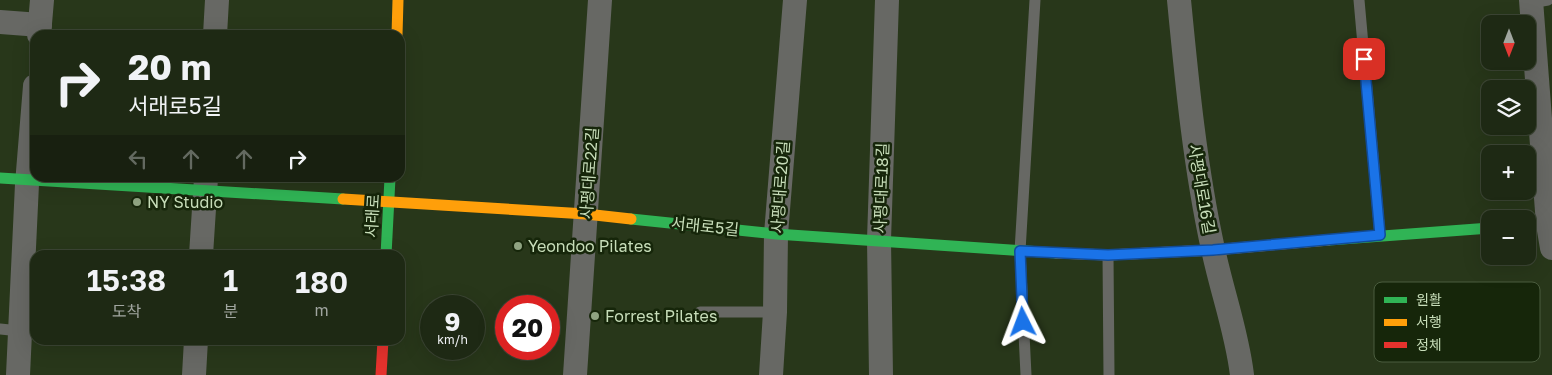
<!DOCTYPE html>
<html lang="ko">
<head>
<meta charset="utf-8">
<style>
  body { margin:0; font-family:"Golos Text","Noto Sans KR",sans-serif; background:#2b3522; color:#f1f3f6; height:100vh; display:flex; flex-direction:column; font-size:19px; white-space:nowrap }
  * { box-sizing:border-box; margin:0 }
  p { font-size:16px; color:#a1a6a0 }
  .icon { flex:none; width:28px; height:28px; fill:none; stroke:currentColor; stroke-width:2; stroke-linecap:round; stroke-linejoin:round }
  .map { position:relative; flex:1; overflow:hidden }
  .drawer { position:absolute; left:30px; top:250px; width:375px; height:95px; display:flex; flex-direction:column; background:#1e2914; border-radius:15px; box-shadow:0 5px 20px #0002,0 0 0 1px #3c4534 }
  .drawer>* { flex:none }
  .hud { position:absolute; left:30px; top:30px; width:375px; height:152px; border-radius:15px; box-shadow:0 5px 20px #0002,0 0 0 1px #3c4534; background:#1e2914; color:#f1f3f6; overflow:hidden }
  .needle { width:32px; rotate:180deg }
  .fabs { position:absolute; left:1481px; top:15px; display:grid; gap:10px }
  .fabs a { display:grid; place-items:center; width:55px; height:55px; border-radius:10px; background:#1e2914; box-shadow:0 5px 20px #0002,0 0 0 1px #3c4534; font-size:25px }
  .speed { position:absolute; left:420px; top:295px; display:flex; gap:10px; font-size:25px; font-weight:700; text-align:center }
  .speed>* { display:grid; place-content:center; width:65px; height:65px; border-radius:50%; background:#1e2914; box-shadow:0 5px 20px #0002,0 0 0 1px #3c4534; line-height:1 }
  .speed small { font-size:12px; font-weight:400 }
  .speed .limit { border:8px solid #d22; background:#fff; color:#111 }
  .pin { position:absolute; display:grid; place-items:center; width:42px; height:42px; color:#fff; margin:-21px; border-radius:10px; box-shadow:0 2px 8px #0006 }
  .me { position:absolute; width:55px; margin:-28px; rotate:357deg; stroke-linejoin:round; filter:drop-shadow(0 0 4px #0008) }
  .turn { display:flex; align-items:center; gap:18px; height:105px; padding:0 15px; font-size:22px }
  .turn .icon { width:65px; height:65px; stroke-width:2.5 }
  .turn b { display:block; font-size:35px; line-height:42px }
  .lanes { display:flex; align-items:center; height:48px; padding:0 15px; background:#0003; justify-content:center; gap:25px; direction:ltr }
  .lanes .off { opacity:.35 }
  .eta { display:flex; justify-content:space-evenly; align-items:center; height:85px; text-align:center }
  .eta b { font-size:30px; font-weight:600; line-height:35px }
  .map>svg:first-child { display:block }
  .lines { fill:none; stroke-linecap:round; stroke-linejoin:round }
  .lane { stroke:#676864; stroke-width:11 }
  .street { stroke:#676864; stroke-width:24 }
  .fast { stroke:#30b455; stroke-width:11 }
  .slow { stroke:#ff9f0a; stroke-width:11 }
  .jam { stroke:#e5322d; stroke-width:11 }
  .route-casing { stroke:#114b97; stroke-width:12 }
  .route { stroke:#1a73e8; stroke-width:9 }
  .poi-dot { fill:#8fa381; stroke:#16260a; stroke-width:2 }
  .labels { text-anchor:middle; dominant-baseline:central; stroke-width:5; stroke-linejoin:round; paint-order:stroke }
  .street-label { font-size:16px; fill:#c7ddb9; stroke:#16260a }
  .poi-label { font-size:16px; fill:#c7ddb9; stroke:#16260a; text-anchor:start }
  .key { fill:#16260a; stroke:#4b5d3f; stroke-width:1 }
  .key-label { font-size:14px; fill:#c7ddb9 }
</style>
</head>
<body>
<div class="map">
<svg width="1552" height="375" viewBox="0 0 1552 375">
  <rect width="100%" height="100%" fill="#28371a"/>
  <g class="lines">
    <g class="lane">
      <polyline points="1359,0 1380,235"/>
      <polyline points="1531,3 1548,0"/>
      <polyline points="1108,255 1109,375"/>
      <polyline points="700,312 775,312"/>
      <polyline points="0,329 20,331"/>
      <polyline points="1026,375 1020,251 1035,0"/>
    </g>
    <g class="street">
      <path d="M1179 0C1187 83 1195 167 1213 249 1222 292 1237 332 1242 375"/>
      <polyline points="1531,0 1548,224 1552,248"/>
      <polyline points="0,22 40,25"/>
      <polyline points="39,35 42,0"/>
      <polyline points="215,35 217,0"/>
      <polyline points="201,255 206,178"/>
      <polyline points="18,375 27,184 35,86"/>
      <polyline points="194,375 196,340"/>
      <polyline points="575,375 600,0"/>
      <polyline points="771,375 775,312 776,234 795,0"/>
      <polyline points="881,375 879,240 887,0"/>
    </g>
    <g class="fast">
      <polyline points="0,178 343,199"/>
      <polyline points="631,219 776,234 1056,253"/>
      <polyline points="1329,240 1490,228"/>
      <polyline points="386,255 390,178"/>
    </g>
    <g class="slow">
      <polyline points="397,35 398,0"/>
      <polyline points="343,199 586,214 631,219"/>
      <polyline points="1056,253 1108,255 1213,250 1329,240"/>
    </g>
    <polyline class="jam" points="381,375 383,340"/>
  </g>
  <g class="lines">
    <g class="route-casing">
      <polyline id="route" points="1023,322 1020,251 1108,255 1213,250 1380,235 1364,59"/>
    </g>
    <use href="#route" class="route"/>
  </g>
  <g class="poi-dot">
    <circle cx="137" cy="202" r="5"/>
    <circle cx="518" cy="246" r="5"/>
    <circle cx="595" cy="316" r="5"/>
  </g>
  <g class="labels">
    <g class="street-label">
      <text transform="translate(589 173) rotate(-86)">사평대로22길</text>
      <text transform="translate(780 187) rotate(-86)">사평대로20길</text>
      <text transform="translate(881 188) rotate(-88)">사평대로18길</text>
      <text transform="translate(1202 189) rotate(80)">사평대로16길</text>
      <text transform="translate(372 216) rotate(-87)">서래로</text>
      <text transform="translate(705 226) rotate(6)">서래로5길</text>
    </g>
    <g class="poi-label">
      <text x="147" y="202">NY Studio</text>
      <text x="528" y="246">Yeondoo Pilates</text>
      <text x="605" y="316">Forrest Pilates</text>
    </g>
  </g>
  <rect x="1374" y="282" width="166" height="80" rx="8" class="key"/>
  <rect x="1384" y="297" width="23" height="6" fill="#30b455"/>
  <rect x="1384" y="319" width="23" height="7" fill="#ff9f0a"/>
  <rect x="1384" y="342" width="23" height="6" fill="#e5322d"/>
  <g class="key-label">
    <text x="1416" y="305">원활</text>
    <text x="1416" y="327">서행</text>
    <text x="1416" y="350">정체</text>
  </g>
</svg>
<div class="fabs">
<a><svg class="needle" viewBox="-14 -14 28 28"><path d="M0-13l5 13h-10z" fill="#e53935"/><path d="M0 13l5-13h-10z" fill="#a1a6a0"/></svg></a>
<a><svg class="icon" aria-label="layers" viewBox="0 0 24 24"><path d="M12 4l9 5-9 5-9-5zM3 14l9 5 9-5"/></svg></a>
<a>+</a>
<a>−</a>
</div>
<div class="speed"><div>9<small>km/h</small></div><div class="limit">20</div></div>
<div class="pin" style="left:1364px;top:59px;background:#d93025"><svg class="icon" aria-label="arrive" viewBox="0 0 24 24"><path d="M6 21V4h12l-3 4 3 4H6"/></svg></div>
<svg class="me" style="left:1023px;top:322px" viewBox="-20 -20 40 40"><path d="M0-17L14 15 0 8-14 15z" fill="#1a73e8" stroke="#fff" stroke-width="4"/></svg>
<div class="hud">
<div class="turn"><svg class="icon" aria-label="right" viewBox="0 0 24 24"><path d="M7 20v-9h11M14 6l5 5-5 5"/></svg><div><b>20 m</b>서래로5길</div></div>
<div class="lanes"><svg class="icon off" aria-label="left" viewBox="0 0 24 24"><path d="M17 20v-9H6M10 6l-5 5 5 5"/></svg><svg class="icon off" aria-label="ahead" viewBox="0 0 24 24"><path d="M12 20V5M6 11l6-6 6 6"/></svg><svg class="icon off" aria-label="ahead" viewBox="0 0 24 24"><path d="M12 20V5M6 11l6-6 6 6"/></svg><svg class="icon" aria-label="right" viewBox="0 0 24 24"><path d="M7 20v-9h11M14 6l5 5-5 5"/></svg></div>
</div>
<section class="drawer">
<div class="eta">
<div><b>15:38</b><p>도착</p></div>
<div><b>1</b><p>분</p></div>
<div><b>180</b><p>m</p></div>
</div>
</section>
</div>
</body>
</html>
